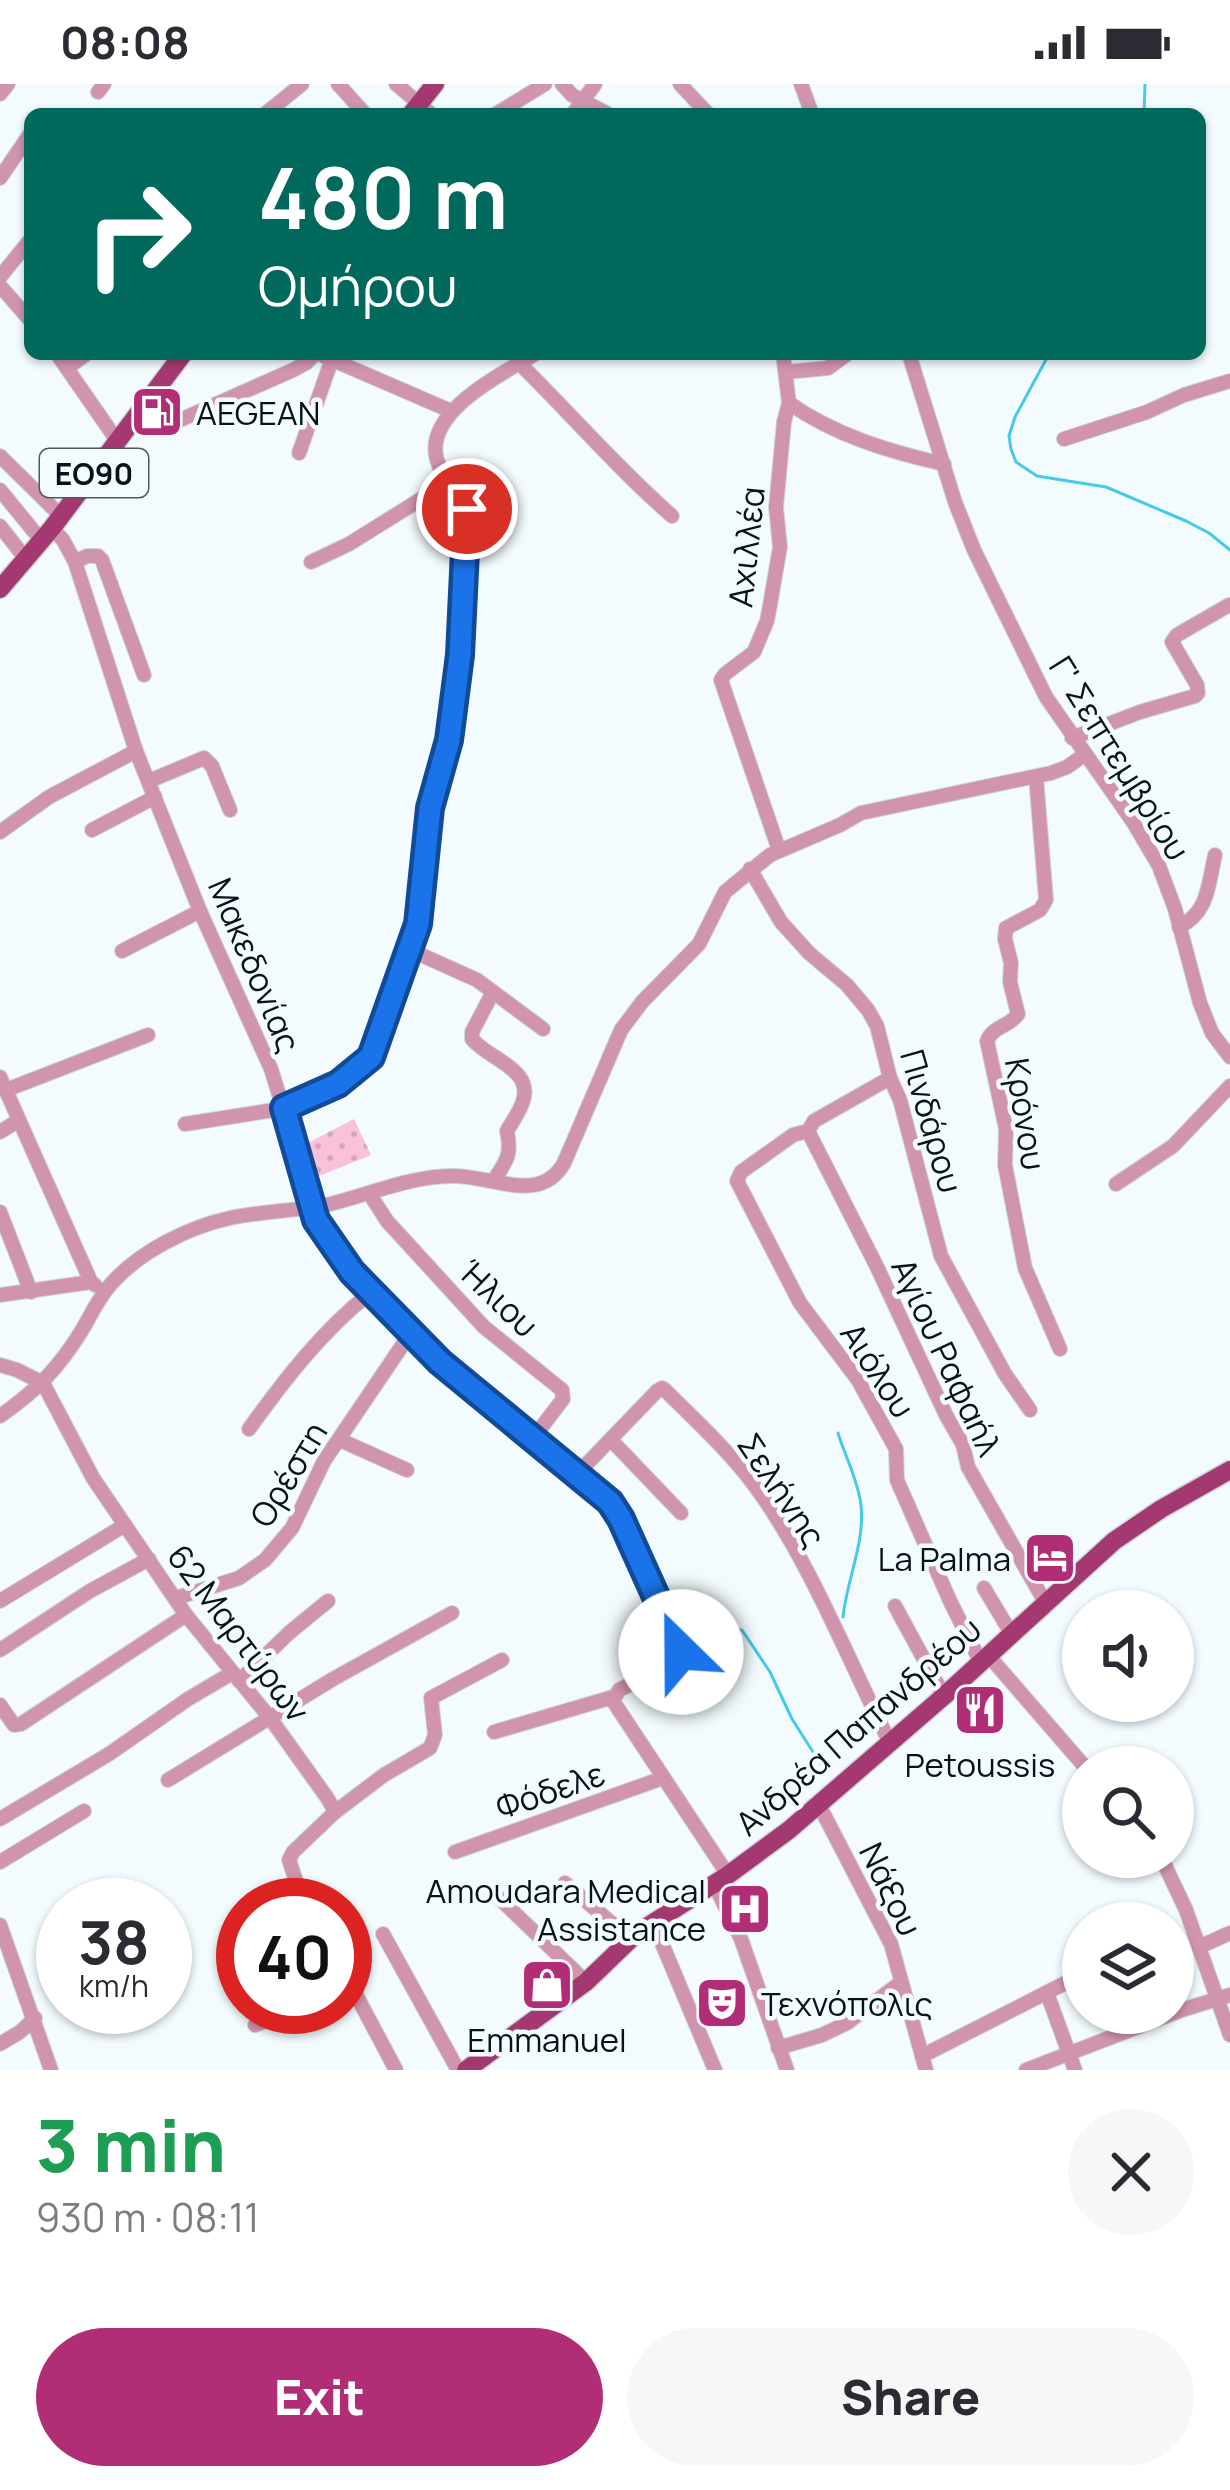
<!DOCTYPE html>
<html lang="en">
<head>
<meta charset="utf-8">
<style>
  body { margin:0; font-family:Manrope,sans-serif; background:#f7f7f7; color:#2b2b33; height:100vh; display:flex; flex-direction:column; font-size:45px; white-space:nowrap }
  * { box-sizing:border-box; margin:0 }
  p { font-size:39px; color:#7c7c81 }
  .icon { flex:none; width:66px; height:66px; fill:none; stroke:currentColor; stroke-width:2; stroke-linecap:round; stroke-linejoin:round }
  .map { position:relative; height:1986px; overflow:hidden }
  .drawer { display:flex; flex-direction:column; background:#fff; flex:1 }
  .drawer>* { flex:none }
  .banner { position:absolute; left:24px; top:24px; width:1182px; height:252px; border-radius:18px; box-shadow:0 3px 9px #0004; background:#00695c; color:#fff; overflow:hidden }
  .buttons { position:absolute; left:1062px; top:1506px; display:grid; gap:24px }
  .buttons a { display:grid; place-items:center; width:132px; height:132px; border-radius:50%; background:#fff; box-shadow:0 3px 9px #0004; font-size:60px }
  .speed { position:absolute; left:36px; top:1794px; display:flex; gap:24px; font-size:60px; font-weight:700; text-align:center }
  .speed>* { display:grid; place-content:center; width:156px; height:156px; border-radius:50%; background:#fff; box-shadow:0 3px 9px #0004; line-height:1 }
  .speed small { font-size:30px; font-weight:400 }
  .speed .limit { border:18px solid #d22; background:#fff; color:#111 }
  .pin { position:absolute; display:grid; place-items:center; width:102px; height:102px; color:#fff; margin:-51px; border:6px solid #fff; border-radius:50%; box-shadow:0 3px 12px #0007 }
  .me { position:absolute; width:132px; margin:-66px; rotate:337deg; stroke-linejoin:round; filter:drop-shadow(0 0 9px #0008) }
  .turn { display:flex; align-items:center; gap:42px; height:252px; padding:0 36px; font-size:54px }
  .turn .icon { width:156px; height:156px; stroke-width:2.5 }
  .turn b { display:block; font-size:84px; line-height:102px }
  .round { display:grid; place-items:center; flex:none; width:126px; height:126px; border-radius:63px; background:#f7f7f7 }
  .overview { display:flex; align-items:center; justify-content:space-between; height:204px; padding:0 36px }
  h1 { font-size:72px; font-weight:800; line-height:90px; color:#1e9e55 }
  .cta { display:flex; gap:24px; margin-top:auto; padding:24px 36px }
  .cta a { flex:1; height:138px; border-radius:72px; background:#b12e77; color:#fff; font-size:48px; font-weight:800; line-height:138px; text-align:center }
  .cta a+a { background:#f7f7f7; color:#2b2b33 }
  .status { display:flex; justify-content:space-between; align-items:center; height:84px; padding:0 60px; background:#fff; direction:ltr }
  .status svg { height:33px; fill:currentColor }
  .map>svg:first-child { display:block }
  .grass { fill:url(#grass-dots) }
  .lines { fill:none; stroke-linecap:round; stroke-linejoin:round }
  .stream { stroke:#47c9ea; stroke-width:3 }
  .minor-casing { stroke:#cdd6d9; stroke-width:16 }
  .major-casing { stroke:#cdd6d9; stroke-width:21 }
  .minor { stroke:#d194af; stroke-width:14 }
  .major { stroke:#a43971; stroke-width:18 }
  .route-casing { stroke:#114b97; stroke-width:30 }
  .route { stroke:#1a73e8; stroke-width:21 }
  .labels { text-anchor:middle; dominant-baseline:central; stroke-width:9; stroke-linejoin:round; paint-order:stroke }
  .shield { fill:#f3fbfe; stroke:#4c595e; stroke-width:3 }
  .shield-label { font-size:30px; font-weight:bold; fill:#041419 }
  .poi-label { font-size:33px; fill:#041419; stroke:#f3fbfe; text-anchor:start }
  .street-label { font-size:33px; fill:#041419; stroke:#f3fbfe }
</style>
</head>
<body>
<div class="status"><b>08:08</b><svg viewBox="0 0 49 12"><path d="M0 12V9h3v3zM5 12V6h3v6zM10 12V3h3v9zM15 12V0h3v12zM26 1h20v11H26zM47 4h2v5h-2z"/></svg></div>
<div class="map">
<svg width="1230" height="1986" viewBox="0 0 1230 1986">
  <defs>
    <pattern id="grass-dots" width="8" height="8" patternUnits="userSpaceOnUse" patternTransform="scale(3)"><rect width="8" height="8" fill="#fac1da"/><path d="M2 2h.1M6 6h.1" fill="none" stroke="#d5a5ba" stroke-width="1.8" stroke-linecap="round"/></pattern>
  </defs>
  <rect width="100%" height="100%" fill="#f3fbfe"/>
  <polygon class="grass" points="354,1035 371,1071 314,1094 304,1061"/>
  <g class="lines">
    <g class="stream">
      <polyline points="1144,30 1145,0"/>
      <polyline points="1049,270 1015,333 1009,352 1011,365 1016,378 1037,392 1106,403 1186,437 1209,449 1230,466"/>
      <path d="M838 1349C845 1372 858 1396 861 1421 865 1459 847 1495 843 1533"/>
      <polyline points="692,1571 736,1546 742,1546 770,1588 792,1635 827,1690"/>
    </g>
    <g class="minor-casing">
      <g id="minor">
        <polyline points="338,0 365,30"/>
        <polyline points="396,0 431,30"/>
        <polyline points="562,0 572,11 608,30"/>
        <polyline points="680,0 708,30"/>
        <polyline points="801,0 812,30"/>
        <polyline points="98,8 104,0"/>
        <polyline points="0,10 8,0"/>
        <polyline points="265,30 302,0"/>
        <polyline points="496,30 545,0"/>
        <polyline points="573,30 595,0"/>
        <polyline points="0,94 30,50"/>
        <polyline points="0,193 30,156"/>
        <polyline points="0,202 30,236"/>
        <polyline points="57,270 118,358"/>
        <polyline points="319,270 451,327"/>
        <polyline points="909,270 955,418 974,466 1046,613 1133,738 1159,782 1175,825 1200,919 1212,949 1230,973"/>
        <path d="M519 279C570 329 617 384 672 432"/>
        <polyline points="67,284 86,270"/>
        <polyline points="787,288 828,284 847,270"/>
        <path d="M789 319C834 351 890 368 944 380"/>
        <polyline points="136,335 151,346 162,344 293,286 306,279 315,270"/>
        <polyline points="1064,355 1147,328 1184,311 1230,297"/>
        <polyline points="299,369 332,275"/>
        <polyline points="0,372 61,432"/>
        <polyline points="0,406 41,456"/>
        <polyline points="0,442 26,475"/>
        <polyline points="52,444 63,456 75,478 136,667 200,827 271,985 321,1146 352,1188 410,1250 462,1297 610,1418 621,1435 681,1568 677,1576 671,1580 619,1606 613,1617 728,1791"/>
        <polyline points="75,478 87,472 98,472 102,476 144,591"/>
        <polyline points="311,478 349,460 450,397"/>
        <polyline points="1072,654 1140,628 1195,612 1198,609 1197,601 1172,558 1177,551 1229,521"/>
        <path d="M1036 693 1046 816 1040 826 1006 844 1005 855 1011 879 1010 898 1018 930C1009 943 993 942 987 957L1006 1045 1005 1081 1025 1184 1060 1265"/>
        <polyline points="149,697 204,674 212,682 230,726"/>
        <polyline points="92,746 155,713"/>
        <polyline points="0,748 49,713 136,667"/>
        <polyline points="779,766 721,596 725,590 754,568 767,537 770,521 780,463 776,423 784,338 789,319 783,270"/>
        <polyline points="750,785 781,838 809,869 847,901 868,926 877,942 890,994 900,1016 941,1172 1005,1290 1030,1326"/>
        <path d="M1179 843C1209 828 1208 801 1215 771"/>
        <polyline points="408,865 477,896 543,945"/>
        <polyline points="122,867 200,827"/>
        <path d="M493 908 472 948V955C489 976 536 985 522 1020 518 1030 512 1038 507 1047 512 1071 507 1076 494 1096"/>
        <polyline points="0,993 91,1198"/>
        <polyline points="890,994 814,1037 808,1047 793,1051 741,1088 737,1097 800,1219 858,1296 896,1365 897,1396 950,1517 981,1579"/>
        <polyline points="6,1006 148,951"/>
        <path d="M185 1040 280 1025 299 1019 338 1000 368 977 376 965 386 923 413 854 421 822 428 740 449 655 460 570 467 425C461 407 442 395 437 376 423 328 502 290 535 270"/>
        <polyline points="808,1047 877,1183 946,1331 963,1361 968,1383 1045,1518"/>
        <polyline points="0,1048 19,1036"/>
        <polyline points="1116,1100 1173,1062 1230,1002"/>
        <polyline points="369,1109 387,1137 484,1243 562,1306 563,1315 534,1353"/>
        <polyline points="0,1128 31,1208"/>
        <polyline points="0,1211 91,1198 95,1201"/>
        <polyline points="0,1281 17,1286 43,1299 93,1394 186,1531 270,1634 328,1715 335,1728 293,1768 289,1776 296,1797 310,1821"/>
        <path d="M0 1332C36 1307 59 1284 82 1246 91 1231 99 1213 111 1200 140 1167 189 1143 230 1134 263 1127 298 1127 330 1120 371 1110 413 1091 456 1092 495 1093 541 1120 564 1079L621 946 642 918 699 860 725 808 770 771 840 741 861 729 1051 689 1067 683 1084 671"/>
        <path d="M249 1345C285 1295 322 1247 370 1209"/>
        <polyline points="340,1356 407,1386"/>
        <polyline points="611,1356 681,1429"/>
        <path d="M578 1389 657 1307 662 1304 665 1306C696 1337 729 1367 755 1402 810 1477 848 1576 890 1659"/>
        <polyline points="984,1504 1011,1549"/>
        <polyline points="176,1514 239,1494 265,1476 292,1444 324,1377 410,1250"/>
        <polyline points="0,1517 125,1441"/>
        <polyline points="895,1522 944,1612"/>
        <polyline points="0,1566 90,1507 149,1475"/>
        <polyline points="988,1571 1085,1683"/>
        <polyline points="239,1597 290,1548 328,1517"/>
        <polyline points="0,1621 14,1641 21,1640 186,1531"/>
        <polyline points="494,1648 613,1613"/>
        <polyline points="168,1696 333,1595 452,1529"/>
        <polyline points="819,1721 891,1860 926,1986"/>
        <polyline points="335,1728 384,1691 430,1664 435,1651 431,1614 502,1576"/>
        <polyline points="0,1735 109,1670 188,1615 232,1589"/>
        <polyline points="455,1768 663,1694"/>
        <polyline points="1161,1773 1186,1826 1230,1951"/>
        <polyline points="0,1778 84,1727"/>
        <polyline points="565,1799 630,1855"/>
        <polyline points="714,1800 741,1855 787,1986"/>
        <polyline points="497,1812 586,1898"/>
        <polyline points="653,1838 715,1986"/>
        <polyline points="0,1841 51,1986"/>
        <polyline points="383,1850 458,1986"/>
        <polyline points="1199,1863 1230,1849"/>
        <polyline points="345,1890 396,1986"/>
        <polyline points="1047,1909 1075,1986"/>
        <polyline points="255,1941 298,1923"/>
        <polyline points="0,1960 20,1948 35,1934"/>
        <polyline points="778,1964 822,1951 847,1939 900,1899"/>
        <polyline points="922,1972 1083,1890"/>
        <polyline points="1026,1986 1182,1926 1230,1911"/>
      </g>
    </g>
    <g class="major-casing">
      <g id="major">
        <polyline points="411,30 435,0"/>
        <polyline points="0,505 52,444 183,270"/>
        <polyline points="466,1986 586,1898 637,1849 728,1791 789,1746 944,1612 1114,1457 1161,1425 1230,1386"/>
      </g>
    </g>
    <use href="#minor" class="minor"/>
    <use href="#major" class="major"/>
  </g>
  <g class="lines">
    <g class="route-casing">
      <polyline id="route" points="467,425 460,571 449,656 430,724 418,840 371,973 338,1000 284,1024 316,1136 352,1188 440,1278 610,1418 621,1435 681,1568"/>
    </g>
    <use href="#route" class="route"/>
  </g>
  <defs>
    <g id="fuel-square" transform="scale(2.7)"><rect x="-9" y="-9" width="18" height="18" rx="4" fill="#b12e77" stroke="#f3fbfe"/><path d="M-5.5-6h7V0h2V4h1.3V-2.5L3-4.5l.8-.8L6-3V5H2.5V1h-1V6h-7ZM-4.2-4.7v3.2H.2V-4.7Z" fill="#fff"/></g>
    <g id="hotel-square" transform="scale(2.7)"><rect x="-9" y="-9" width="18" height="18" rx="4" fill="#b12e77" stroke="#f3fbfe"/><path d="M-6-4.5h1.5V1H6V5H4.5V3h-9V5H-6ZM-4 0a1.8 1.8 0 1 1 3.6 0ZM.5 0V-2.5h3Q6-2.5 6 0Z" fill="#fff"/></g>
    <g id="restaurant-square" transform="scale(2.7)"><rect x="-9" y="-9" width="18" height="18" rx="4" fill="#b12e77" stroke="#f3fbfe"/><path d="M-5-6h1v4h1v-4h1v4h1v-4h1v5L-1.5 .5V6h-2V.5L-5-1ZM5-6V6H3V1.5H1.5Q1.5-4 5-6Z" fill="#fff"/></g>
    <g id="hospital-square" transform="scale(2.7)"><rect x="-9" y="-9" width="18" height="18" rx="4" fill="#b12e77" stroke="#f3fbfe"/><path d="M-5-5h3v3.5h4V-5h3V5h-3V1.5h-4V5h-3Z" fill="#fff"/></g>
    <g id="shop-square" transform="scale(2.7)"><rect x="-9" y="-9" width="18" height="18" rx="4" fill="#b12e77" stroke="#f3fbfe"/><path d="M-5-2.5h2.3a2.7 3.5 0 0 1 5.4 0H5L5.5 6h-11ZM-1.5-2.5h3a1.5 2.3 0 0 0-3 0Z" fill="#fff"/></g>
    <g id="theatre-square" transform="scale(2.7)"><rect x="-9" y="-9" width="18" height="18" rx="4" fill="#b12e77" stroke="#f3fbfe"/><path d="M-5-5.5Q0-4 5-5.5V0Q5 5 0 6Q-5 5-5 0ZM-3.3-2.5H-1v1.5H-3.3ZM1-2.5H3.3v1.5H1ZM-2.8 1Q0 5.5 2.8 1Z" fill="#fff"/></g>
  </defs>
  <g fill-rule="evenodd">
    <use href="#fuel-square" x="157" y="328"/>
    <use href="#hotel-square" x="1050" y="1474"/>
    <use href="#restaurant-square" x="980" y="1626"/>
    <use href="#hospital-square" x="745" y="1825"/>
    <use href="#shop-square" x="547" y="1901"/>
    <use href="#theatre-square" x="722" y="1919"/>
  </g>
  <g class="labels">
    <rect class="shield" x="40" y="365" width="108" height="48" rx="9"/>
    <g class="shield-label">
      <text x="94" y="389">ΕΟ90</text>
    </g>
    <g class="poi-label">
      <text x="196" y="328">AEGEAN</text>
      <text x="1011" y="1474" text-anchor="end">La Palma</text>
      <text x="980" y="1680" text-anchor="middle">Petoussis</text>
      <text x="706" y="1806" text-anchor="end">Amoudara Medical<tspan x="706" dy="38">Assistance</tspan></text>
      <text x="761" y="1919">Τεχνόπολις</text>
      <text x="547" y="1955" text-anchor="middle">Emmanuel</text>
    </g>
    <g class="street-label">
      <text transform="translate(746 463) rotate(-84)">Αχιλλέα</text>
      <text transform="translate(1120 674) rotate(58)">Γ' Σεπτεμβρίου</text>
      <text transform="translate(255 881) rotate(67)">Μακεδονίας</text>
      <text transform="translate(1026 1030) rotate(81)">Κρόνου</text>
      <text transform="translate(932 1037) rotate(74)">Πινδάρου</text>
      <text transform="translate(499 1214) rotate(44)">Ήλιου</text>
      <text transform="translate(947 1273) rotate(65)">Αγίου Ραφαήλ</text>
      <text transform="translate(878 1286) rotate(57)">Αιόλου</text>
      <text transform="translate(288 1390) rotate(-59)">Ορέστη</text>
      <text transform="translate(782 1406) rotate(56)">Σελήνης</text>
      <text transform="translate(239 1549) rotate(53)">62 Μαρτύρων</text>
      <text transform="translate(858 1642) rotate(-41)">Ανδρέα Παπανδρέου</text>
      <text transform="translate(550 1706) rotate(-19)">Φόδελε</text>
      <text transform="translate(891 1805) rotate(64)">Νάξου</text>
    </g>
  </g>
</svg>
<div class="buttons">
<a><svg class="icon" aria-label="sound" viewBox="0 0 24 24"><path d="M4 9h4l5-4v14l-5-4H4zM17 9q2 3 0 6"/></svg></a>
<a><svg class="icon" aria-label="search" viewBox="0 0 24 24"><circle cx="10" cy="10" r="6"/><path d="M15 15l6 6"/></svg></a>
<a><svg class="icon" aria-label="layers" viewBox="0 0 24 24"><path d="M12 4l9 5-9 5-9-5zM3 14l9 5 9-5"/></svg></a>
</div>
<div class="speed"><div>38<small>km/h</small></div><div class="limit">40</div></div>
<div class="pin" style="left:467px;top:425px;background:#d93025"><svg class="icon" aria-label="arrive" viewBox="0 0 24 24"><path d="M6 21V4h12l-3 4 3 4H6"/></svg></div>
<svg class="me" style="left:681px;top:1568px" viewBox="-20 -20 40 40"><circle r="19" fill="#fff"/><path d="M0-13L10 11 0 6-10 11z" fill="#1a73e8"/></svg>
<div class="banner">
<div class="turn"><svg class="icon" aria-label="right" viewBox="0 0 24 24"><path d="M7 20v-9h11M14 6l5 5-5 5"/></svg><div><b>480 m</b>Ομήρου</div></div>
</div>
</div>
<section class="drawer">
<div class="overview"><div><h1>3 min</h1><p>930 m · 08:11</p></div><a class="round"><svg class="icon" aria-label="close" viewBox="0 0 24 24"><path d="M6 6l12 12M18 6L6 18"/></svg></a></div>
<div class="cta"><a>Exit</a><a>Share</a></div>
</section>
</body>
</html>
